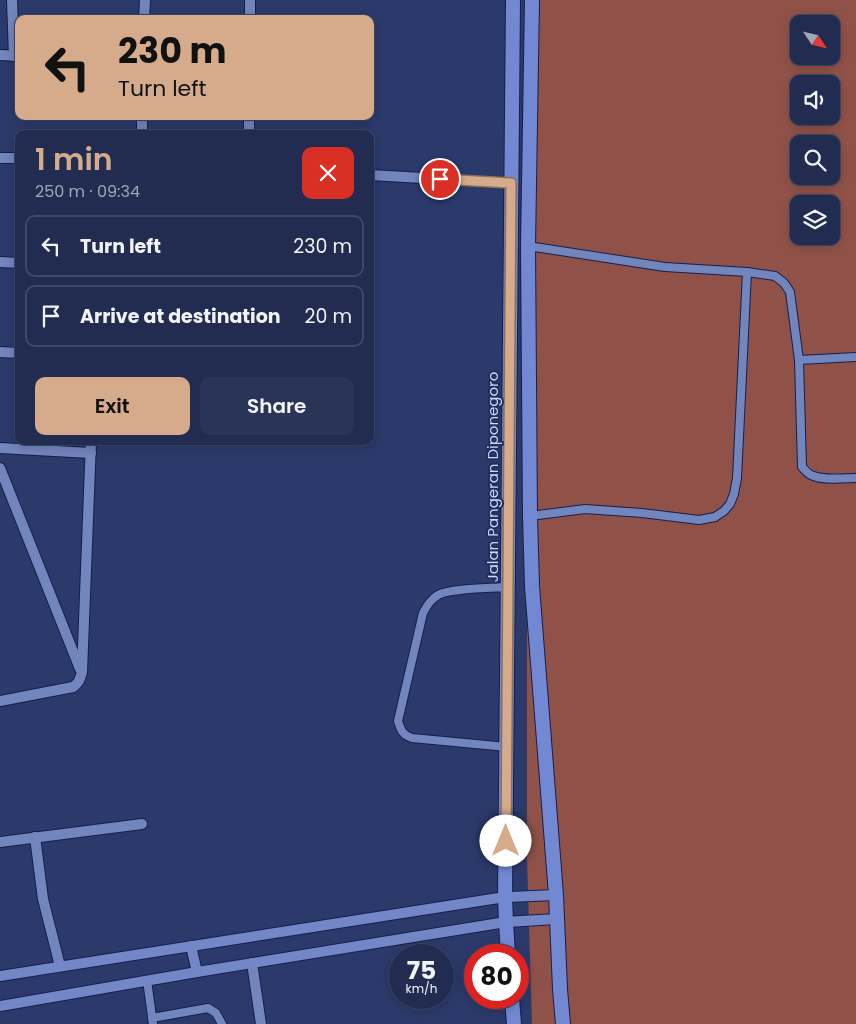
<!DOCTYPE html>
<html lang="en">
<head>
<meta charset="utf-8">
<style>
  body { margin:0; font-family:Poppins,sans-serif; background:#293457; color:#f1f3f6; height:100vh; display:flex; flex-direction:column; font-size:19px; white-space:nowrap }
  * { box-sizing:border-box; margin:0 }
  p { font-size:16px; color:#a2a7b7 }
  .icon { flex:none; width:28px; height:28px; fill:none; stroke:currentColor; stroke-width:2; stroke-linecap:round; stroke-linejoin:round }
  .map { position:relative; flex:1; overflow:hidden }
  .panel { position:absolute; left:15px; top:130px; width:359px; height:315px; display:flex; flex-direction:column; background:#212c50; border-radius:10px; box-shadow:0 2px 12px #0003,0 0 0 1px #3e4867 }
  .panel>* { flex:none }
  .top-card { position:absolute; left:15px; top:15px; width:359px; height:105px; border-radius:10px; box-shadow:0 2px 12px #0003,0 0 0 1px #3e4867; background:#d6ab8b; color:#111; overflow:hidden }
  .needle { width:32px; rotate:125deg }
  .tools { position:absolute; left:790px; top:15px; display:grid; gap:10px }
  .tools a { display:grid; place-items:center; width:50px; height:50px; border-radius:10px; background:#212c50; box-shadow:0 2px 12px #0003,0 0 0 1px #3e4867; font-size:25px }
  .speed { position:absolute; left:389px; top:944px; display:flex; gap:10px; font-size:25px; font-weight:700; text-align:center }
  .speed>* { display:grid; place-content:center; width:65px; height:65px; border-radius:50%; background:#212c50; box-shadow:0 2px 12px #0003,0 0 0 1px #3e4867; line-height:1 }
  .speed small { font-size:12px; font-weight:400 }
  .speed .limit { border:8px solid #d22; background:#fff; color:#111 }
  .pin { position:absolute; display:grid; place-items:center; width:42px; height:42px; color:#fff; margin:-21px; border:2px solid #fff; border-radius:50%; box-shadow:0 1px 5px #0007 }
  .me { position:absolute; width:55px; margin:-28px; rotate:0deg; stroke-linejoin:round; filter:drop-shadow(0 0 4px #0008) }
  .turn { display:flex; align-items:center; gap:18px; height:105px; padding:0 20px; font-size:22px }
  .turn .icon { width:65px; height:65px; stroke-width:2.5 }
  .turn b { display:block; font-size:35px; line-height:42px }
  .round { display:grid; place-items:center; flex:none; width:52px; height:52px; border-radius:10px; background:#293457 }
  .head { display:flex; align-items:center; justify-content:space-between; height:85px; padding:0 20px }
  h1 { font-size:30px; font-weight:600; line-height:38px; color:#d6ab8b }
  .action { display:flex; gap:10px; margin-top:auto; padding:10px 20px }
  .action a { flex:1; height:58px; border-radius:10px; background:#d6ab8b; color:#111; font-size:20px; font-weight:600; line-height:58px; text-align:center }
  .action a+a { background:#293457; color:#f1f3f6 }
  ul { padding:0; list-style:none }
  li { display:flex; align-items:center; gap:15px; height:62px; margin:0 10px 8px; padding:0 10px; border:2px solid #3e4867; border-radius:10px }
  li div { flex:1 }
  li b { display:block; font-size:19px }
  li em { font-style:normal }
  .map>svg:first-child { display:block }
  .green { fill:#905248; fill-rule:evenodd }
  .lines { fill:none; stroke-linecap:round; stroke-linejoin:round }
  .service-casing { stroke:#151f4e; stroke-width:10 }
  .minor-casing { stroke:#151f4e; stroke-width:12 }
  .secondary-casing { stroke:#151f4e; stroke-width:12 }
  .trunk-casing { stroke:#151f4e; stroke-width:16 }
  .service { stroke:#7385bd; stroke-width:8 }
  .minor { stroke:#7385bd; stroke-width:10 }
  .secondary { stroke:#7386c5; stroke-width:10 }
  .trunk { stroke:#7288d2; stroke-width:14 }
  .route-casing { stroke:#8b6f5a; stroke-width:12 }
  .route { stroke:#d6ab8b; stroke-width:9 }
  .labels { text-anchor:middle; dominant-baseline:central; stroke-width:4; stroke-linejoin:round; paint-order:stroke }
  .street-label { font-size:15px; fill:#cdd8f6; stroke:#222f60 }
</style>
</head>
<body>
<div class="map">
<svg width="856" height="1024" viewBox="0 0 856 1024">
  <rect width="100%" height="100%" fill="#2c3a6b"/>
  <path class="green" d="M531 0H856V1024H532L527 857V534ZM799 24H831V56H799ZM799 84H831V116H799ZM799 144H831V176H799ZM799 204H831V236H799Z"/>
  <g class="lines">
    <g class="service-casing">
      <g id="service">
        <path d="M528 246 665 267 747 272 775 276 784 283 790 292 799 360 802 467C805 470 807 473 811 475 822 481 844 478 856 478"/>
        <polyline points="799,360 856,357"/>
        <polyline points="530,516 585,509 642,513 699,520 715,517 724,511 730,504 734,494 737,478 747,272"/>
        <path d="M507 747 412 738C403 735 401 731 398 721L423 613C427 606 430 600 438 595 451 588 492 588 508 587"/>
        <polyline points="147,980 153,1024"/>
        <polyline points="152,1018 208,1008 216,1013 222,1024"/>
      </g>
    </g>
    <g class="minor-casing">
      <g id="minor">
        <polyline points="12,0 14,56"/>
        <polyline points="144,19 145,0"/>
        <polyline points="250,19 250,0"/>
        <polyline points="0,55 19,56"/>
        <polyline points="142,134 142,116"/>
        <polyline points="249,134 249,116"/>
        <polyline points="0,158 19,158"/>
        <polyline points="370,175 511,183"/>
        <polyline points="0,262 19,263"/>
        <polyline points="0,352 19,353"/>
        <polyline points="0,448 91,453"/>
        <polyline points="0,468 80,669"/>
        <path d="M0 701 73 687C79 683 80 679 82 672L91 441"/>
        <polyline points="35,837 43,899 60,966"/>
        <polyline points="0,842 142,824"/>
        <polyline points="252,963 261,1024"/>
      </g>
    </g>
    <g class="secondary-casing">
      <g id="secondary">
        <polyline points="191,946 197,972"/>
        <polyline points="0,976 505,897 556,895"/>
        <polyline points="0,1006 197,972 506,922 557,919"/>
      </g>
    </g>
    <g class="trunk-casing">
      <g id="trunk">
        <polyline points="532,0 528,246 530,516 532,586 556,895 560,989 563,1024"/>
        <polyline points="508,955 506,922 505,897 513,0"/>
        <polyline points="512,998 514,1024"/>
      </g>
    </g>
    <use href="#service" class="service"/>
    <use href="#minor" class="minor"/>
    <use href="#secondary" class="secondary"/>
    <use href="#trunk" class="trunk"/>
  </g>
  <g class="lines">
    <g class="route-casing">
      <polyline id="route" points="440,179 511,183 506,841"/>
    </g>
    <use href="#route" class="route"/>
  </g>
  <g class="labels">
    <g class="street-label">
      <text transform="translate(492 477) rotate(-90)">Jalan Pangeran Diponegoro</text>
    </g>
  </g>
</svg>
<div class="tools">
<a><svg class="needle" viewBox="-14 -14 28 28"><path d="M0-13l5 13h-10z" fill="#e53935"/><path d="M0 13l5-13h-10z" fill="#a2a7b7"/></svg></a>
<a><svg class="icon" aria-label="sound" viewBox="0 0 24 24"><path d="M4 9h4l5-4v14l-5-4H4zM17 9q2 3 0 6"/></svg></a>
<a><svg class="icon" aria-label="search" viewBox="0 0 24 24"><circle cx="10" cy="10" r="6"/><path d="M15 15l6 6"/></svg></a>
<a><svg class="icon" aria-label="layers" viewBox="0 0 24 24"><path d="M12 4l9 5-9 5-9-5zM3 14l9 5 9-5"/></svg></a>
</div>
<div class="speed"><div>75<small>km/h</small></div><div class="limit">80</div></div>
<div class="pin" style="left:440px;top:179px;background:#d93025"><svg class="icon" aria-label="arrive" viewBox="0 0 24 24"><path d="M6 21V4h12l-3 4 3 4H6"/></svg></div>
<svg class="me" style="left:506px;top:841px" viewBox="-20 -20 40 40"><circle r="19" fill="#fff"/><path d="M0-13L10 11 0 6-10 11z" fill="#d6ab8b"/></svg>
<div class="top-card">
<div class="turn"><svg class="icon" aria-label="left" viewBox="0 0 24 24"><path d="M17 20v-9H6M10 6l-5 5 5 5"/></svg><div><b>230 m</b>Turn left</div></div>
</div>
<section class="panel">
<div class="head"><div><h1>1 min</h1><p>250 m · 09:34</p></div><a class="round" style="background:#d93025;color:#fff"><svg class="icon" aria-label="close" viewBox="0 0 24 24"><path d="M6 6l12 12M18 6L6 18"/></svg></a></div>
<ul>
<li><svg class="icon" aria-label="left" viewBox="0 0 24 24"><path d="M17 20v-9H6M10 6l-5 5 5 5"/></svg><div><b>Turn left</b></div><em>230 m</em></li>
<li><svg class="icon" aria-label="arrive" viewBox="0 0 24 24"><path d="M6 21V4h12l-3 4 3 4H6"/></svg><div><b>Arrive at destination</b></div><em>20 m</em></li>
</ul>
<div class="action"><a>Exit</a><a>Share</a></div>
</section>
</div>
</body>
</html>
